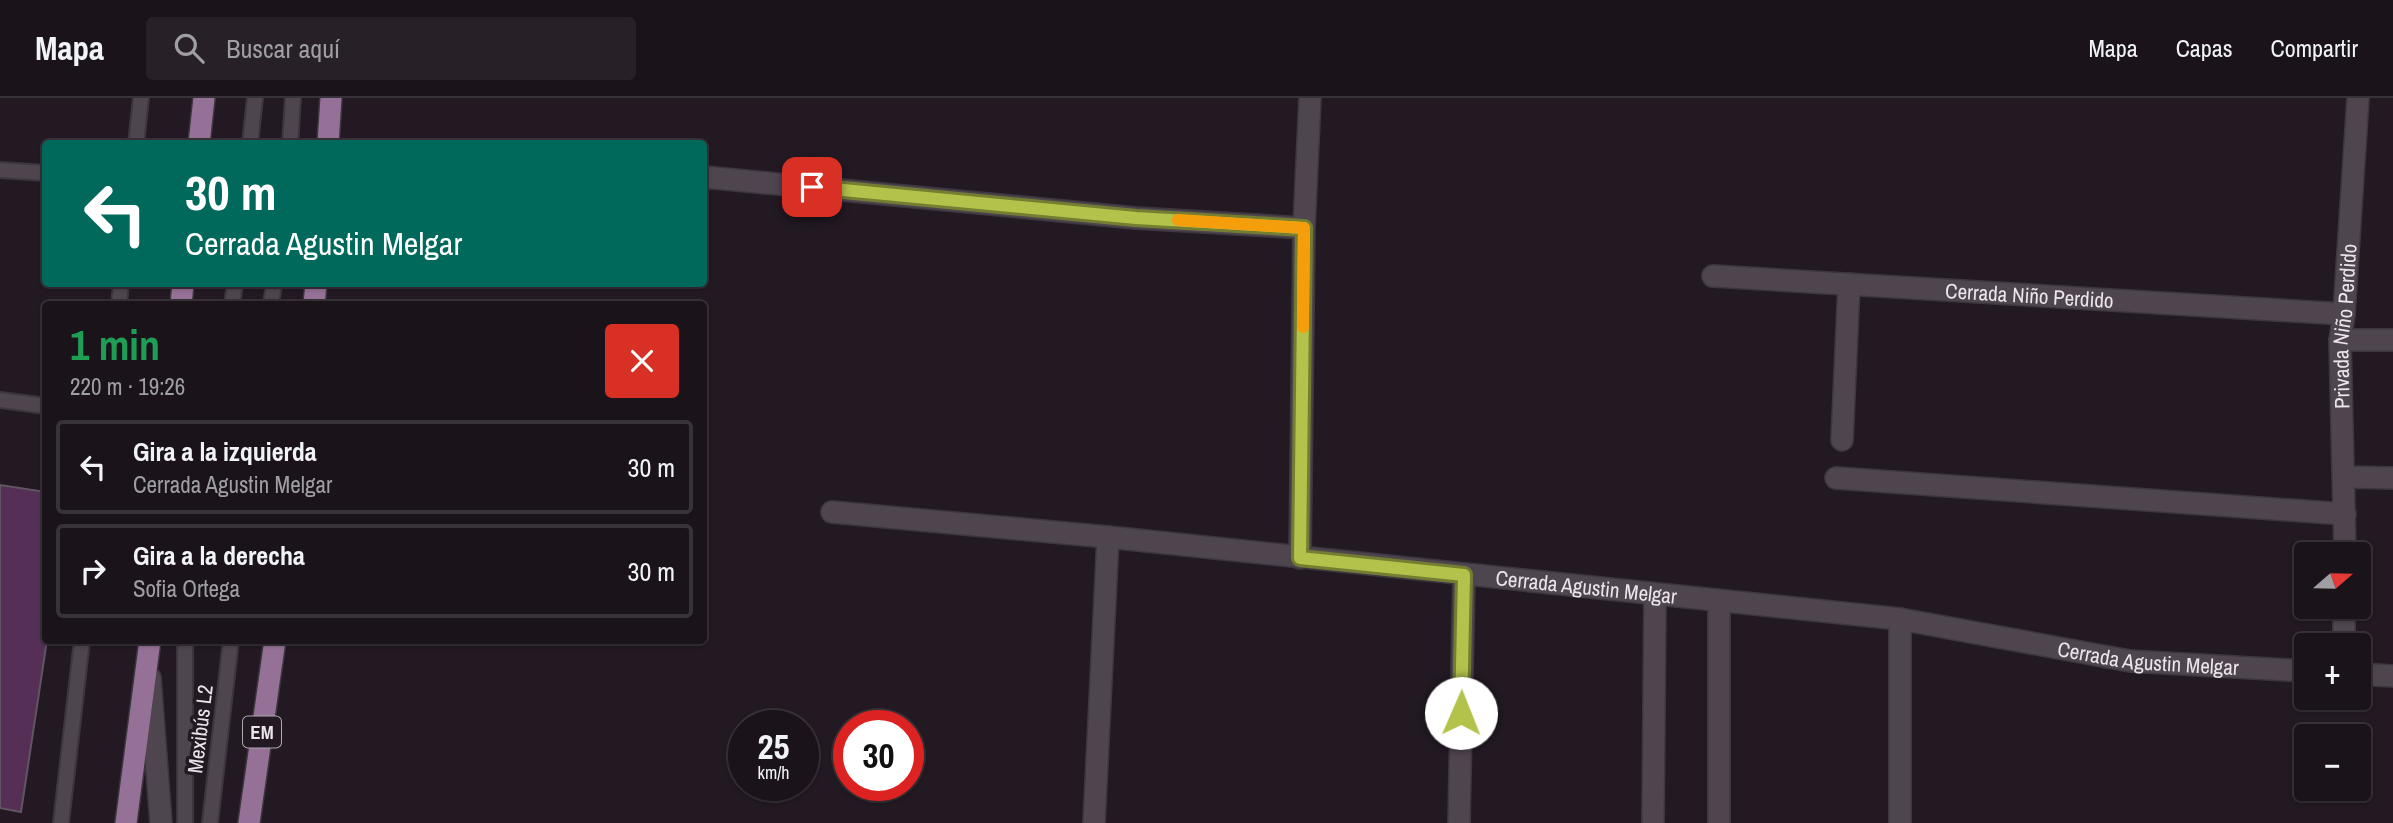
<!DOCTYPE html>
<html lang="es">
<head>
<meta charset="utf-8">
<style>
  body { margin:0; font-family:"Archivo Narrow",sans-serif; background:#272027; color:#f1f3f6; height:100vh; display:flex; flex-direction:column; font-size:26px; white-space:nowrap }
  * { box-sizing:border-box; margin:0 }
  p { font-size:23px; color:#9f9ea2 }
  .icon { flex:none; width:38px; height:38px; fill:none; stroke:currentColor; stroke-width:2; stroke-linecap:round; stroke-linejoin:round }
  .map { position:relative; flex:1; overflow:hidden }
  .drawer { position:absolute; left:42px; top:203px; width:665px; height:343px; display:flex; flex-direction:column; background:#1a131a; border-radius:7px; box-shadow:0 2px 5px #0004,0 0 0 2px #383239 }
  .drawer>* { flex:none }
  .guide { position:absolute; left:42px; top:42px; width:665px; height:147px; border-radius:7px; box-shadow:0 2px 5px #0004,0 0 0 2px #383239; background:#00695c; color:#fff; overflow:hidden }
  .needle { width:46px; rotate:70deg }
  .buttons { position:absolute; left:2294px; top:444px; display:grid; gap:14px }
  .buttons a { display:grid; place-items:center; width:77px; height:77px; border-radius:7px; background:#1a131a; box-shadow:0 2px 5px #0004,0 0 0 2px #383239; font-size:35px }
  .speed { position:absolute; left:728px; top:612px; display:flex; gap:14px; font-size:35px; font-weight:700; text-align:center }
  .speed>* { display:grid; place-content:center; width:91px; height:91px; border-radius:50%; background:#1a131a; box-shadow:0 2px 5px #0004,0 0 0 2px #383239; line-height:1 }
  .speed small { font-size:18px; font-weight:400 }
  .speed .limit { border:10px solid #d22; background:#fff; color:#111 }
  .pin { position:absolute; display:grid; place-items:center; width:60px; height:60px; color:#fff; margin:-30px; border-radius:14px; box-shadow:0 4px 10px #0006 }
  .me { position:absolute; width:77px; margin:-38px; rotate:1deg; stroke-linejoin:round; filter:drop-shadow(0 0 5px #0008) }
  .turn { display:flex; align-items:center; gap:24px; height:147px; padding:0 28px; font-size:32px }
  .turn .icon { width:91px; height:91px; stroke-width:2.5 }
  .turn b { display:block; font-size:49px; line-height:60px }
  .round { display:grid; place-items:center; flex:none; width:74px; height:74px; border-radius:7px; background:#272027 }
  .head { display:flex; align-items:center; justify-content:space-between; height:119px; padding:0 28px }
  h1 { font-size:42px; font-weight:700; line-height:52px; color:#1e9e55 }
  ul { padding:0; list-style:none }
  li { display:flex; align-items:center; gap:21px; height:94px; margin:0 14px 10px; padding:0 14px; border:4px solid #383239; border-radius:7px }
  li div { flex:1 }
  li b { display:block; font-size:26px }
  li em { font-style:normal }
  header { display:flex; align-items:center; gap:42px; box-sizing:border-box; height:98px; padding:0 35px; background:#1a131a; border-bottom:2px solid #383239 }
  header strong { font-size:33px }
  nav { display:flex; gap:38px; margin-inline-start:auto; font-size:24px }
  .search { width:490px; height:63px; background:#272027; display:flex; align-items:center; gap:18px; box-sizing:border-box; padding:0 24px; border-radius:7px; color:#9f9ea2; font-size:26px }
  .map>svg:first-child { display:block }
  .building { fill:#562f57; stroke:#605560; stroke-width:2 }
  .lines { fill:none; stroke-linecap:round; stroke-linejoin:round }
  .lane-casing { stroke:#3c363d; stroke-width:18 }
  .street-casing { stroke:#3c363d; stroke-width:24 }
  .secondary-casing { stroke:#3c363d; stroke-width:24 }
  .primary-casing { stroke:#3c363d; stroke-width:24 }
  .lane { stroke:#4f454f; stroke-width:14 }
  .street { stroke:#4f454f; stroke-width:21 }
  .secondary { stroke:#4f454f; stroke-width:21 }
  .primary { stroke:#967197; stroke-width:21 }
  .route-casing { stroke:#747e31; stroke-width:18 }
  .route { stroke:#b3c24b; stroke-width:12 }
  .slow { stroke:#f59e0b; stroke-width:12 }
  .labels { text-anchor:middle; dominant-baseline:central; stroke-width:7; stroke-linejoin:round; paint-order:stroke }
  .shield { fill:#221922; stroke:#afa8af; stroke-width:2 }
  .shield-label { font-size:19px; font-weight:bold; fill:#ece5ec }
  .street-label { font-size:21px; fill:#ece5ec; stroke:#221922 }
</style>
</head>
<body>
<header>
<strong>Mapa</strong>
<div class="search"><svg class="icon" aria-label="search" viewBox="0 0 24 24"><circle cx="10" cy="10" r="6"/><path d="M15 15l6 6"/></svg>Buscar aquí</div>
<nav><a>Mapa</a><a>Capas</a><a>Compartir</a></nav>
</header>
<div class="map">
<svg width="2393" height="725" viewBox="0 0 2393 725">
  <rect width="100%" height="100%" fill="#221922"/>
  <polygon class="building" points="0,387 46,394 47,542 21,714 0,710"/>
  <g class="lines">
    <g class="lane-casing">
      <g id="lane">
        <polyline points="136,46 141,0"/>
        <polyline points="250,46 255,0"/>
        <polyline points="290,46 293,0"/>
        <polyline points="0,72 46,75"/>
        <polyline points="119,206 121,186"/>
        <polyline points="232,206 235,186"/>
        <polyline points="271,206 274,186"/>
        <polyline points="0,302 46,308"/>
        <polyline points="61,725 82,542"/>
        <polyline points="185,725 185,542"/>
        <polyline points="210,725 231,542"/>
      </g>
    </g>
    <g class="street-casing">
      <g id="street">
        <polyline points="704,79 1136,120 1304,130"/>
        <path id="s1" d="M1713 178 2344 216"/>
        <polyline points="2340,242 2393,242"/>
        <polyline points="1842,342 1849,186"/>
        <polyline points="2345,379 2393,380"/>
        <polyline points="1836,380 2345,416"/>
        <path id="s2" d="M832 414 1108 439 1900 521 2130 563 2306 573"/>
        <path id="s3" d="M2345 457 2340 242 2344 216 2358 0"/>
        <polyline points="1300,460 1304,130 1310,0"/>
        <polyline points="2344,548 2344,509"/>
        <polyline points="2359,576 2393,578"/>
        <polyline points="1094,725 1108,439"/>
        <polyline points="1459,725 1464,476"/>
        <polyline points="1653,725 1655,496"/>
        <polyline points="1719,725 1719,503"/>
        <polyline points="1900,725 1900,521"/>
      </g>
    </g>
    <g class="secondary-casing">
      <polyline id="secondary" points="150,580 161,725"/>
    </g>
    <g class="primary-casing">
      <g id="primary">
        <polyline points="199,46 204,0"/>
        <polyline points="328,46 331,0"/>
        <polyline points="181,206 183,186"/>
        <polyline points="314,206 316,186"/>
        <polyline points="126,725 150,542"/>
        <polyline points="249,725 275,542"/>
      </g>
    </g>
    <use href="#lane" class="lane"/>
    <use href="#street" class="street"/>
    <use href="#secondary" class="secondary"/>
    <use href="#primary" class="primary"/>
  </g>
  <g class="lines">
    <g class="route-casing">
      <polyline id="route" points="812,89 1136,120 1304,130 1300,460 1464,477 1461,615"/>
    </g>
    <use href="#route" class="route"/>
    <polyline class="slow" points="1178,122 1304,130 1303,229"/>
  </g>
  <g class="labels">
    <rect class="shield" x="243" y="618.5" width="38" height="31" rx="5"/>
    <g class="shield-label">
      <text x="262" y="634">EM</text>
    </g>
    <g class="street-label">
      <text stroke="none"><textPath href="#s1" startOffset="317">Cerrada Niño Perdido</textPath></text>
      <text stroke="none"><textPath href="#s3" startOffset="229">Privada Niño Perdido</textPath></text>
      <text stroke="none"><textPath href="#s2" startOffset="758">Cerrada Agustin Melgar</textPath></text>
      <text stroke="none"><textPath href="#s2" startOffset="1325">Cerrada Agustin Melgar</textPath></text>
      <text transform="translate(200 631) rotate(-83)">Mexibús L2</text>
    </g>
  </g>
</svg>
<div class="buttons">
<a><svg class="needle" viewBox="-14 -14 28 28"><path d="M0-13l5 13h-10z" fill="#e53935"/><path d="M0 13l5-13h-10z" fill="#9f9ea2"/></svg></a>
<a>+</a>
<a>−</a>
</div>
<div class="speed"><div>25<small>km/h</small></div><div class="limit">30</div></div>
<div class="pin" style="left:812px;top:89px;background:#d93025"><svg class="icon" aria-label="arrive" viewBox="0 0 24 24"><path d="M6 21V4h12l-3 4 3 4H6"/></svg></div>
<svg class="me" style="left:1461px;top:615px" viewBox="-20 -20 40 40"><circle r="19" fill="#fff"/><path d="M0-13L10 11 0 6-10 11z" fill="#b3c24b"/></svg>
<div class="guide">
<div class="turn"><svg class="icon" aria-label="left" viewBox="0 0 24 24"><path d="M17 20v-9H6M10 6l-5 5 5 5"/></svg><div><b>30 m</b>Cerrada Agustin Melgar</div></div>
</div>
<section class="drawer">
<div class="head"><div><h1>1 min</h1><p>220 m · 19:26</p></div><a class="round" style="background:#d93025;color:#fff"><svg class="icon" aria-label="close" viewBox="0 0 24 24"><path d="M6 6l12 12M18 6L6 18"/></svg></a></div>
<ul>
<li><svg class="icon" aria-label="left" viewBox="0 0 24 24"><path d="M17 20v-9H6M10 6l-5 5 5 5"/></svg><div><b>Gira a la izquierda</b><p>Cerrada Agustin Melgar</p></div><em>30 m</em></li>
<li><svg class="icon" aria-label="right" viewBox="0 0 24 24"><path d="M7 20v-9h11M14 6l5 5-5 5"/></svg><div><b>Gira a la derecha</b><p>Sofia Ortega</p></div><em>30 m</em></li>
</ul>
</section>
</div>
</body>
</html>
